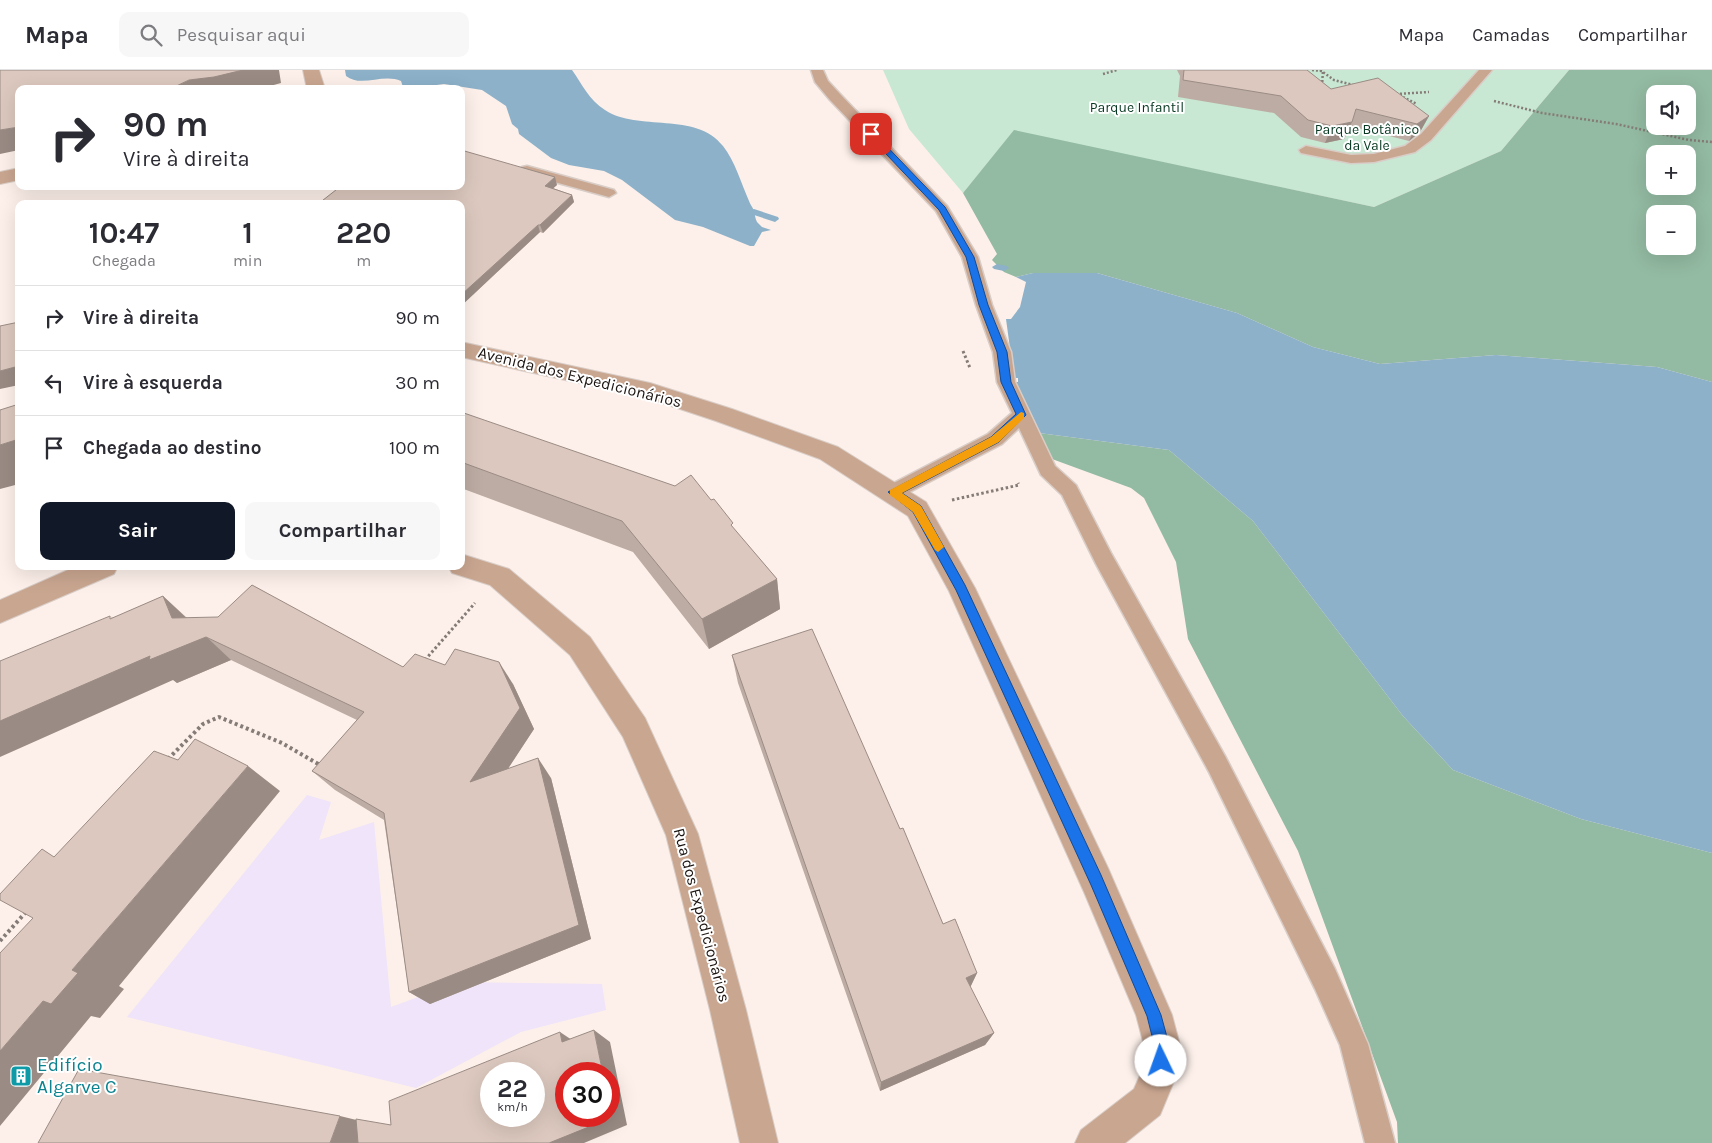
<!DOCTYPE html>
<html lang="pt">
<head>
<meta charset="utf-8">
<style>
  body { margin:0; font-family:Karla,sans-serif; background:#f7f7f7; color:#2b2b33; height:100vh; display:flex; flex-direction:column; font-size:19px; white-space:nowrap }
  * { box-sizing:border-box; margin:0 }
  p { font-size:16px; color:#7c7c81 }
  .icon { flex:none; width:28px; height:28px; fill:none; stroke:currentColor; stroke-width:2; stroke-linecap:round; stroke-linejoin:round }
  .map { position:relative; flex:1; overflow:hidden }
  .side { position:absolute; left:15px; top:130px; width:450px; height:370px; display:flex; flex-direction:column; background:#fff; border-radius:10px; box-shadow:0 5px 20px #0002 }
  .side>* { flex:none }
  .top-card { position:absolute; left:15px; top:15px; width:450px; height:105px; border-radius:10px; box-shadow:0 5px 20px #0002; background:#fff; color:#2b2b33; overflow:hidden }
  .buttons { position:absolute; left:1646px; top:15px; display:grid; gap:10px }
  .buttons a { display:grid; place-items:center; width:50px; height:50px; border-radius:10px; background:#fff; box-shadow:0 5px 20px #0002; font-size:25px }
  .speed { position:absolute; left:480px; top:992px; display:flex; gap:10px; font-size:25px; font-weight:700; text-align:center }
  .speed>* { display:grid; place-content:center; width:65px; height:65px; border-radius:50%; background:#fff; box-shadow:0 5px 20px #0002; line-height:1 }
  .speed small { font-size:12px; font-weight:400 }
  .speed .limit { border:8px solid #d22; background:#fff; color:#111 }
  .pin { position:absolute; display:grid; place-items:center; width:42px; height:42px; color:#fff; margin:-21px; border-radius:10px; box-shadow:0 2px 8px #0006 }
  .me { position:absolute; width:55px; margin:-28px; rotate:357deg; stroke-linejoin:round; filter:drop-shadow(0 0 4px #0008) }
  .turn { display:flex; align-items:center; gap:18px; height:105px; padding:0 25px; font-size:22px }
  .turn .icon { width:65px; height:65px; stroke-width:2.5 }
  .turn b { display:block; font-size:35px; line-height:42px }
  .eta { display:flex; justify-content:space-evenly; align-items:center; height:85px; text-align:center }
  .eta b { font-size:30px; font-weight:700; line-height:35px }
  .button { display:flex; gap:10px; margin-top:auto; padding:10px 25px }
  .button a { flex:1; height:58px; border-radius:10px; background:#111827; color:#fff; font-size:20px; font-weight:700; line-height:58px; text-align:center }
  .button a+a { background:#f7f7f7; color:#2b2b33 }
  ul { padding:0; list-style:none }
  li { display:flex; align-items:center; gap:15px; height:65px; padding:0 25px; border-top:1px solid #e1e1e2 }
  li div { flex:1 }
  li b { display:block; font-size:19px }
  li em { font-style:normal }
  header { display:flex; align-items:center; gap:30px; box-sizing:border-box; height:70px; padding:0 25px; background:#fff; border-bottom:1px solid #e1e1e2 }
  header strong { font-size:24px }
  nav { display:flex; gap:28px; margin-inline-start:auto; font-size:18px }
  .search { width:350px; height:45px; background:#f7f7f7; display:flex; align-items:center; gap:12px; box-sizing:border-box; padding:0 18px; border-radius:10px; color:#7c7c81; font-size:19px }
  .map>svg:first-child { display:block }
  .industrial { fill:#efe4f9 }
  .green { fill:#c8e8d4 }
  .forest { fill:#93baa2; fill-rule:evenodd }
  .water { fill:#8cb1c9 }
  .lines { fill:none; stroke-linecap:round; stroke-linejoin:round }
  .stream { fill:#8cb1c9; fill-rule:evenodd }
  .service-casing { stroke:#d9cdc7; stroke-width:3 }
  .minor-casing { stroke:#d9cdc7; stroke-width:2 }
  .path-far2 { stroke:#867c77; stroke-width:2.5; stroke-dasharray:2 2; stroke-linecap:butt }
  .path-far1 { stroke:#867c77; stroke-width:3; stroke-dasharray:2.5 2.5; stroke-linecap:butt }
  .path { stroke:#867c77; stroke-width:4; stroke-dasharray:3 3; stroke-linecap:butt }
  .service { fill:#c9a690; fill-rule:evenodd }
  .minor { fill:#c9a690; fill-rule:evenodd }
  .wall { fill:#bdaca3 }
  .shaded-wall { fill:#9a8c85 }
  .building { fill:#dcc8be; stroke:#9a8c85; fill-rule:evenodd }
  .route { fill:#1a73e8; stroke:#114b97 }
  .slow { fill:#f59e0b }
  .labels { text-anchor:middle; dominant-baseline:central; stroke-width:4; stroke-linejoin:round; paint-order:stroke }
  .far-park-label { font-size:14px; fill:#073922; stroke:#fff }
  .street-label { font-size:16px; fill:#1b1410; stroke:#fff }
  .near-culture-label { font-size:19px; fill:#0d838f; stroke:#fff; text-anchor:start }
</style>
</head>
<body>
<header>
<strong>Mapa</strong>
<div class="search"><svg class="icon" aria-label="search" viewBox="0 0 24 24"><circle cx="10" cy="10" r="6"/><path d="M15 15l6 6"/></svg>Pesquisar aqui</div>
<nav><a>Mapa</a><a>Camadas</a><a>Compartilhar</a></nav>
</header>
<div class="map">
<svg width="1712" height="1073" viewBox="0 0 1712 1073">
  <rect width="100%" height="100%" fill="#fdf0ea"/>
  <polygon class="industrial" points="307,725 331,732 319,770 374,752 391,937 459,912 602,914 606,940 521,962 416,1018 127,947"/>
  <polygon class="green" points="883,0 1569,0 1501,81 1374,137 1014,61 963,123 909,59"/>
  <g class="forest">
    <path d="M1569 0H1712V312L1657 297 1496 285 1380 294 1313 277 1237 243 1097 203H1033L1016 207 1004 202 992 190 997 184 963 123 1014 60 1374 137 1501 81ZM1655 24H1688V56H1655ZM1655 84H1688V116H1655ZM1655 144H1688V176H1655Z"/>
    <polygon points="1039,363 1169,380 1253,451 1403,646 1453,700 1581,749 1712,783 1712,1073 1398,1073 1397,1052 1298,781 1188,569 1176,492 1144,428 1131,418 1052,389"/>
  </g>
  <g class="water">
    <path d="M345 0H572C582 14 589 30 605 40 638 62 696 41 723 76 735 91 741 113 749 131 750 134 753 138 754 141 755 145 755 148 757 152L762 157 771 160 762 162 754 176H750L703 157 675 150 622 110 604 101 569 95 551 88 519 64 518 59 512 54 506 36 482 20 444 14 407 19 403 17 401 11C383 3 361 18 346 6Z"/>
    <polygon points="1033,203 1097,203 1237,243 1313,277 1380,294 1496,285 1657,297 1712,312 1712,783 1581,749 1453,700 1403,646 1253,451 1169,380 1039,363 1015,312 1018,312 1018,308 1014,308 1006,249 1011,249 1020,237 1026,212 1016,207"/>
  </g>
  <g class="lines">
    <g class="stream">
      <polygon points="754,139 778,147 779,149 775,152 751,144 751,140"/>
      <polygon points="997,194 1007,196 1009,198 1004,201 994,199 992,197"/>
    </g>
    <g class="service-casing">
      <g id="service">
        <polygon points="811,0 823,0 828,11 840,24 947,136 978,187 992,235 1011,282 1015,312 1055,396 1076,415 1111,483 1225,686 1335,899 1368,974 1395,1073 1365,1073 1340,975 1315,919 1209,702 1096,494 1062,425 1041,405 1019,358 1002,374 900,427 893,429 886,427 883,422 886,417 988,364 1012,343 997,312 993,282 976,235 962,187 936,141 830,30 815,12"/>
        <polygon points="1479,0 1492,0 1431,70 1415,82 1374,92 1351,93 1301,83 1299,80 1306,76 1351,85 1374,84 1405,76 1421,64"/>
        <polygon points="527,96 614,120 616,123 609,127 522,103 520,100 522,97"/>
      </g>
    </g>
    <g class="minor-casing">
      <g id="minor">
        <polygon points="303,0 319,0 325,19 307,19"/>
        <polygon points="19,98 19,110 0,114 0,102"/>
        <polygon points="461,272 650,313 732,339 838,377 926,432 975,518 1108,798 1172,945 1181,979 1177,1004 1160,1045 1125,1073 1075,1073 1081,1060 1134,1019 1141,1003 1145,979 1136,945 1084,822 949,521 908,446 820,389 716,351 647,328 461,287"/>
        <polygon points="461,484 509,499 590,567 645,648 698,764 746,940 778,1073 740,1073 710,940 666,765 623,667 570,585 490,515 452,503 448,496 461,496"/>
        <polygon points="77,496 118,496 114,504 0,553 0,530"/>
      </g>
    </g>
    <g class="path-far2">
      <polyline points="1312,0 1322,1"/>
      <polyline points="1320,0 1334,10 1353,15"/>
      <polyline points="1103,4 1117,0"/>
      <polyline points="1322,16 1323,0"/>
      <polyline points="1396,24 1429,22"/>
      <polyline points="1403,27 1417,34"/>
      <polyline points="1494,31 1542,43 1616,54 1689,70 1712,72"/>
    </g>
    <g class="path-far1">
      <polyline points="963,281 970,298"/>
      <polyline points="952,430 1019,415 1018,413"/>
      <polyline points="425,590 475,533"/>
    </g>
    <g class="path">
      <polyline points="168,689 203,654 219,647 282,673 320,695"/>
      <polyline points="0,871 26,842"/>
    </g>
    <use href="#service" class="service"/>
    <use href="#minor" class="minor"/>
  </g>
  <g class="wall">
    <polygon points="1177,0 1307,0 1331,19 1429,46 1420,62 1409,71 1350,56 1344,69 1325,73 1301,67 1274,43 1178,27 1180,6"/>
    <polygon points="557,115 553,118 572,125 574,132 543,163 540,162 461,236 461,134"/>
    <polygon points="461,342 734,459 777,509 780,539 709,579 633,482 461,418"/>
    <polygon points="163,526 187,548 403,597 445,595 513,614 534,659 508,698 551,708 591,869 430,934 409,922 384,750 335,720 312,701 357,650 231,590 177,613 110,546 113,548"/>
    <polygon points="732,585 900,759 943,854 977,903 970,917 994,963 985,975 880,1021 738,613"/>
  </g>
  <g class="shaded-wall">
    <polygon points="243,0 279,0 281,13 259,19 170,19 189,10"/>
    <polygon points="1429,46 1420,62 1409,71 1417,54"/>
    <polygon points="1352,52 1344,69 1325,73 1332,56"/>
    <polygon points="19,57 19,80 0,84 0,60"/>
    <polygon points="555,107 557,115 547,124 545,116"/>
    <polygon points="572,125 574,132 543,163 540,155"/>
    <polygon points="538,155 540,162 461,236 461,225"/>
    <polygon points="19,296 19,315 0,319 0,301"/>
    <polygon points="19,369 19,414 0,419 0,375"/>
    <polygon points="777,509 780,539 709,579 702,549"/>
    <polygon points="163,526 231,590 177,613 173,610 0,687 0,651 172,548"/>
    <polygon points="499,592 513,614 534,659 487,731 470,712"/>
    <polygon points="538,688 551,708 591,869 430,934 409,922"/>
    <polygon points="248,696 280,721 119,916 124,919 100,948 91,946 0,1056 0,981 43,931 72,900"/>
    <polygon points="977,903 970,918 966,908"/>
    <polygon points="594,960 610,972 627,1055 584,1073 549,1073 609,1035 609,1004 603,1004"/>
    <polygon points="560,962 578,974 562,972"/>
    <polygon points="994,963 985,975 880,1021 881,1012"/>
    <polygon points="340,1046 373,1054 366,1073 330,1073"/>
  </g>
  <g class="building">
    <polygon points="0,0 243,0 214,7 189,10 170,19 19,19 19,57 0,60"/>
    <polygon points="1184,0 1307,0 1331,19 1378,8 1429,46 1417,54 1356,39 1352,52 1332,56 1308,50 1281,26 1183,10"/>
    <polygon points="461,80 555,107 545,116 572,125 540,155 538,155 461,225 461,134 318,134 341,116 461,116"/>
    <polygon points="19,252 19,296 0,301 0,256"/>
    <polygon points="19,334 19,369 0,375 0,340"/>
    <polygon points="461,342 675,416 691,405 711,430 714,429 733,453 731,455 777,509 702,549 622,451 461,392"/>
    <polygon points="252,515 403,597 415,584 445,595 455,579 499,592 520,638 470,712 538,688 579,855 409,922 384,743 312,701 364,642 206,567 149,590 150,586 0,651 0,591 110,546 110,549 163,526 172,548 218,547"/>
    <polygon points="812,559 900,759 903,758 943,854 955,849 977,903 966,908 994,963 881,1012 732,585"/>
    <polygon points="195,669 248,696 72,900 78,903 51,934 43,931 0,981 0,883 33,848 0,830 0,824 42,779 54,787 154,681 178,690"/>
    <path d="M594 960 603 1004H566V1046H609V1035L611 1048 549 1073H358L356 1049 391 1055 389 1031 560 962 562 972ZM491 1004H534V1046H491Z"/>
    <polygon points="79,999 340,1046 330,1073 38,1073"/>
  </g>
  <polygon class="route" points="869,63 874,63 945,137 974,187 988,235 1007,282 1011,312 1026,345 999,372 902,423 921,436 965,515 1101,805 1161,945 1170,978 1166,996 1161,999 1156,996 1153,991 1155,978 1147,946 1091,815 956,520 913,442 888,422 991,367 1016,344 1001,312 997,282 979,235 966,187 939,140 869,66"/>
  <polygon class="slow" points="1021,342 1024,343 1024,348 999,372 902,423 921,436 944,477 938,482 935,480 913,442 890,425 890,420 991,367"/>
  <defs>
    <g id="building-square" transform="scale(1.125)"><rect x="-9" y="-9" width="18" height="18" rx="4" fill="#0f9aa8" stroke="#fff"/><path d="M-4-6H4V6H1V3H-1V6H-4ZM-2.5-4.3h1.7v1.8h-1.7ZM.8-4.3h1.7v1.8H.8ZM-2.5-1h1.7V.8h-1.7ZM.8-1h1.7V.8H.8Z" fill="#fff"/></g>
  </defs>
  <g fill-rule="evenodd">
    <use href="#building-square" x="21" y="1006"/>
  </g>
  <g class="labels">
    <g class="far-park-label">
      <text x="1137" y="37">Parque Infantil</text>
      <text x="1367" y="59">Parque Botânico<tspan x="1367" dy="16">da Vale</tspan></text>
    </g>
    <g class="street-label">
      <text transform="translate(580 307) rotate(14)">Avenida dos Expedicionários</text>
      <text transform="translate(702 845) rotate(75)">Rua dos Expedicionários</text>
    </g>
    <g class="near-culture-label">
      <text x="37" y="995">Edifício<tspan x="37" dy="22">Algarve C</tspan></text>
    </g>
  </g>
</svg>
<div class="buttons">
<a><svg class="icon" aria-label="sound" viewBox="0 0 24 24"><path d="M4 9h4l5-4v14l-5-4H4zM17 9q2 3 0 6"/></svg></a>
<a>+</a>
<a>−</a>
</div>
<div class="speed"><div>22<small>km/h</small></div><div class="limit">30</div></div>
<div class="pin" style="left:871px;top:64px;background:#d93025"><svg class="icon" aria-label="arrive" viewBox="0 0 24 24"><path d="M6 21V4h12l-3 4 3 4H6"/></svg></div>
<svg class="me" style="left:1161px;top:991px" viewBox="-20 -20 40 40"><circle r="19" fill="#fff"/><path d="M0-13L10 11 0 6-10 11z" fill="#1a73e8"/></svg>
<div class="top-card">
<div class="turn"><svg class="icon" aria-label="right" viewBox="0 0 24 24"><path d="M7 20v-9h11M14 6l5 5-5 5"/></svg><div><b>90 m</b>Vire à direita</div></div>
</div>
<section class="side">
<div class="eta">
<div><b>10:47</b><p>Chegada</p></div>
<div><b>1</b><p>min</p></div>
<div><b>220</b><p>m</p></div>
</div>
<ul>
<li><svg class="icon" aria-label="right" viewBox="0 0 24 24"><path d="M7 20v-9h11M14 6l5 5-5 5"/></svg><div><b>Vire à direita</b></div><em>90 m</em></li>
<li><svg class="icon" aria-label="left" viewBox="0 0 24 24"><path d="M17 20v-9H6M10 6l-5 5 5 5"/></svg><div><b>Vire à esquerda</b></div><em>30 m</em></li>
<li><svg class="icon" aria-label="arrive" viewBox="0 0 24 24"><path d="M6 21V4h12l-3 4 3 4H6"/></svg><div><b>Chegada ao destino</b></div><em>100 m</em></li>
</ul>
<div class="button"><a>Sair</a><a>Compartilhar</a></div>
</section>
</div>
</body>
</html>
